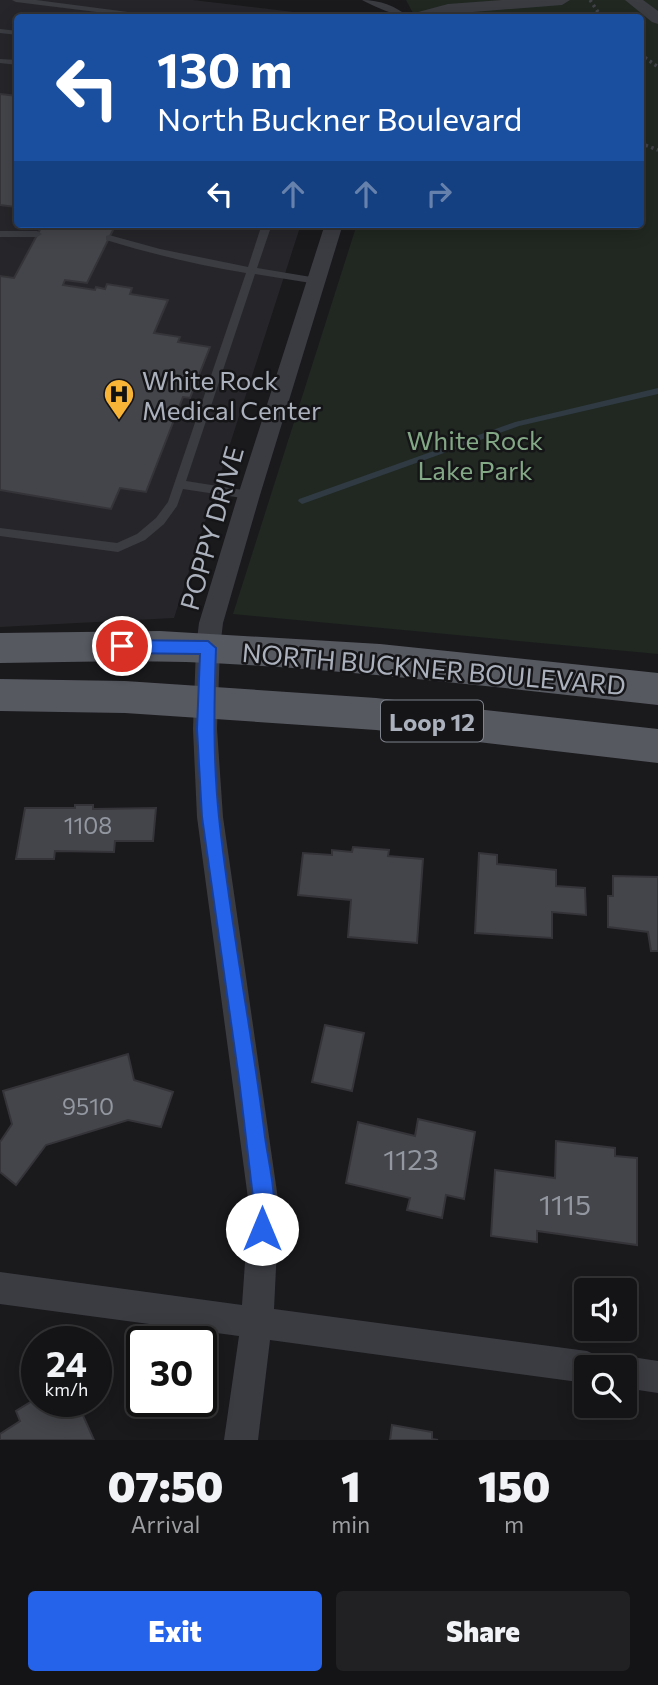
<!DOCTYPE html>
<html lang="en">
<head>
<meta charset="utf-8">
<style>
  body { margin:0; font-family:Commissioner,sans-serif; background:#212123; color:#f1f3f6; height:100vh; display:flex; flex-direction:column; font-size:26px; white-space:nowrap }
  * { box-sizing:border-box; margin:0 }
  p { font-size:23px; color:#9d9ea1 }
  .icon { flex:none; width:38px; height:38px; fill:none; stroke:currentColor; stroke-width:2; stroke-linecap:round; stroke-linejoin:round }
  .map { position:relative; height:1440px; overflow:hidden }
  .details { display:flex; flex-direction:column; background:#141416; flex:1 }
  .details>* { flex:none }
  .top-card { position:absolute; left:14px; top:14px; width:630px; height:214px; border-radius:7px; box-shadow:0 4px 18px #0003,0 0 0 2px #333335; background:#1a4fa0; color:#fff; overflow:hidden }
  .fabs { position:absolute; left:574px; top:1278px; display:grid; gap:14px }
  .fabs a { display:grid; place-items:center; width:63px; height:63px; border-radius:7px; background:#141416; box-shadow:0 4px 18px #0003,0 0 0 2px #333335; font-size:35px }
  .speed { position:absolute; left:21px; top:1326px; display:flex; gap:14px; font-size:35px; font-weight:700; text-align:center }
  .speed>* { display:grid; place-content:center; width:91px; height:91px; border-radius:50%; background:#141416; box-shadow:0 4px 18px #0003,0 0 0 2px #333335; line-height:1 }
  .speed small { font-size:18px; font-weight:400 }
  .speed .limit { border:4px solid #111; border-radius:10px; background:#fff; color:#111 }
  .pin { position:absolute; display:grid; place-items:center; width:60px; height:60px; color:#fff; margin:-30px; border:4px solid #fff; border-radius:50%; box-shadow:0 2px 7px #0007 }
  .me { position:absolute; width:77px; margin:-38px; rotate:0deg; stroke-linejoin:round; filter:drop-shadow(0 0 5px #0008) }
  .turn { display:flex; align-items:center; gap:24px; height:147px; padding:0 28px; font-size:32px }
  .turn .icon { width:91px; height:91px; stroke-width:2.5 }
  .turn b { display:block; font-size:49px; line-height:60px }
  .lanes { display:flex; align-items:center; height:66px; padding:0 28px; background:#0003; justify-content:center; gap:35px; direction:ltr }
  .lanes .off { opacity:.35 }
  .eta { display:flex; justify-content:space-evenly; align-items:center; height:119px; text-align:center }
  .eta b { font-size:42px; font-weight:800; line-height:49px }
  .button { display:flex; gap:14px; margin-top:auto; padding:14px 28px }
  .button a { flex:1; height:80px; border-radius:7px; background:#2563eb; color:#fff; font-size:28px; font-weight:800; line-height:80px; text-align:center }
  .button a+a { background:#212123; color:#f1f3f6 }
  .map>svg:first-child { display:block }
  .built { fill:#26262a }
  .green { fill:#202821 }
  .lines { fill:none; stroke-linecap:round; stroke-linejoin:round }
  .stream { fill:#2f3a42; fill-rule:evenodd }
  .building { fill:#44454a; stroke:#343439; stroke-width:2 }
  .path { stroke:#414349; stroke-width:3.5; stroke-dasharray:2.5 3.5; stroke-linecap:butt }
  .service { fill:#3b3c42; fill-rule:evenodd }
  .minor { fill:#3b3c42; fill-rule:evenodd }
  .primary { fill:#575961; fill-rule:evenodd }
  .route { fill:#2563eb; stroke:#184099; stroke-width:2 }
  .labels { text-anchor:middle; dominant-baseline:central; stroke-width:5; stroke-linejoin:round; paint-order:stroke }
  .number-label { font-size:23px; fill:#9297a0 }
  .shield { fill:#151518; stroke:#7f838c; stroke-width:2 }
  .shield-label { font-size:24px; font-weight:bold; fill:#acb2bd }
  .poi-label { font-size:26px; fill:#acb2bd; stroke:#151518; text-anchor:start }
  .park-label { font-size:26px; fill:#83a885; stroke:#151518 }
  .street-label { font-size:26px; fill:#acb2bd; stroke:#151518 }
  .near-number-label { font-size:28px; fill:#9297a0 }
</style>
</head>
<body>
<div class="map">
<svg width="658" height="1440" viewBox="0 0 658 1440">
  <rect width="100%" height="100%" fill="#1a1a1d"/>
  <polygon class="built" points="0,0 193,0 336,17 18,18 18,224 301,224 174,618 0,627"/>
  <polygon class="green" points="406,0 658,0 658,654 233,614 357,224 640,224 640,18 415,17"/>
  <g class="lines">
    <polygon class="stream" points="658,388 658,394 519,426 305,503 302,504 298,501 299,499 515,422"/>
  </g>
  <g class="building">
    <polygon points="0,94 18,96 18,202 15,207 0,205"/>
    <polygon points="43,224 116,224 87,283 65,280 63,285 95,290 96,287 105,289 107,284 132,288 130,294 168,300 154,333 180,337 178,342 210,347 190,398 183,397 146,492 120,488 111,509 0,490 0,276 14,278"/>
    <polygon points="75,805 93,805 93,809 156,808 153,841 115,841 114,852 55,851 54,859 16,859 25,808 75,808"/>
    <polygon points="353,847 389,850 388,856 423,859 417,943 348,937 351,900 298,895 303,853 332,855 332,850 352,852"/>
    <polygon points="479,853 497,855 497,864 556,870 556,886 585,888 586,915 552,912 552,938 475,933"/>
    <polygon points="613,876 658,877 658,951 651,951 648,932 608,927 608,896 613,896"/>
    <polygon points="325,1025 364,1033 352,1091 312,1082"/>
    <polygon points="128,1054 134,1080 173,1092 161,1127 128,1120 46,1145 16,1185 0,1172 0,1142 12,1124 3,1091"/>
    <polygon points="418,1119 475,1132 464,1199 446,1195 442,1218 407,1210 410,1198 346,1183 358,1122 415,1136"/>
    <polygon points="556,1141 615,1148 615,1156 637,1158 637,1245 537,1231 537,1242 491,1236 495,1170 555,1178"/>
    <polygon points="37,1398 37,1402 77,1402 94,1440 0,1440 0,1434 20,1421 16,1411"/>
    <polygon points="392,1425 432,1432 432,1439 438,1440 390,1440"/>
  </g>
  <g class="lines">
    <g class="path">
      <polyline points="590,0 602,18"/>
      <polyline points="640,54 658,67"/>
      <polyline points="640,143 658,150"/>
    </g>
    <g class="service">
      <polygon points="12,0 36,0 174,18 145,18 16,2"/>
      <path d="M362 0C380 0 396 6 410 18 401 18 371 5 362 0Z"/>
      <polygon points="0,29 18,31 18,35 0,33"/>
      <polygon points="0,59 18,60 18,65 0,63"/>
      <path d="M262 224H272L257 268 317 278 322 281 317 284 255 274 186 481 249 491 254 495 253 498 249 499 183 489 177 506 164 524 145 540 118 552 0 536V528L117 543 137 534 156 518 168 502 246 273C198 265 152 254 106 240V236L109 235 160 249 248 267Z"/>
      <polygon points="0,231 37,231 42,234 37,237 0,237"/>
    </g>
    <g class="minor">
      <polygon points="502,0 570,0 562,5 448,14 434,18 405,18 407,15 448,4"/>
      <polygon points="625,0 643,0 658,11 658,24 652,22"/>
      <polygon points="325,224 343,224 260,495 223,623 220,648 217,729 223,817 279,1206 274,1309 587,1351 598,1356 603,1367 586,1367 586,1383 270,1340 258,1440 224,1440 239,1336 0,1304 0,1272 242,1305 249,1206 197,817 193,729 196,648 199,623 238,495"/>
      <polygon points="625,1356 658,1361 658,1393 625,1388 625,1367 611,1367 614,1361"/>
    </g>
    <g class="primary">
      <path d="M160 631 380 644 658 673V705C501 688 344 668 186 662 124 660 62 662 0 663V633Z"/>
      <polygon points="0,679 125,681 376,698 658,729 658,763 376,730 125,713 0,711"/>
    </g>
  </g>
  <path class="route" d="M122 640 208 641 216 648C214 704 213 760 219 817 230 924 252 1030 265 1137 269 1167 281 1208 269 1236L262 1239 255 1236 252 1229 254 1206 239 1079 202 817 197 729 200 654 122 653 114 646Z"/>
  <defs>
    <g id="hospital-pin" transform="scale(1.575)"><path d="M0 17L-7.5 6A9.5 9.5 0 1 1 7.5 6Z" fill="#f8b437" stroke="#151518"/><path d="M-5-5h3v3.5h4V-5h3V5h-3V1.5h-4V5h-3Z" fill="#111"/></g>
  </defs>
  <g fill-rule="evenodd">
    <use href="#hospital-pin" x="119" y="394"/>
  </g>
  <g class="labels">
    <g class="number-label">
      <text x="88" y="825">1108</text>
      <text x="88" y="1106">9510</text>
    </g>
    <rect class="shield" x="381" y="700.5" width="102" height="41" rx="5"/>
    <g class="shield-label">
      <text x="432" y="721">Loop 12</text>
    </g>
    <g class="poi-label">
      <text x="142" y="379">White Rock<tspan x="142" dy="30">Medical Center</tspan></text>
    </g>
    <g class="park-label">
      <text x="475" y="439">White Rock<tspan x="475" dy="30">Lake Park</tspan></text>
    </g>
    <g class="street-label">
      <text transform="translate(211 528) rotate(-74)">POPPY DRIVE</text>
      <text transform="translate(434 668) rotate(5)">NORTH BUCKNER BOULEVARD</text>
    </g>
    <g class="near-number-label">
      <text x="411" y="1159">1123</text>
      <text x="565" y="1204">1115</text>
    </g>
  </g>
</svg>
<div class="fabs">
<a><svg class="icon" aria-label="sound" viewBox="0 0 24 24"><path d="M4 9h4l5-4v14l-5-4H4zM17 9q2 3 0 6"/></svg></a>
<a><svg class="icon" aria-label="search" viewBox="0 0 24 24"><circle cx="10" cy="10" r="6"/><path d="M15 15l6 6"/></svg></a>
</div>
<div class="speed"><div>24<small>km/h</small></div><div class="limit">30</div></div>
<div class="pin" style="left:122px;top:646px;background:#d93025"><svg class="icon" aria-label="arrive" viewBox="0 0 24 24"><path d="M6 21V4h12l-3 4 3 4H6"/></svg></div>
<svg class="me" style="left:262px;top:1229px" viewBox="-20 -20 40 40"><circle r="19" fill="#fff"/><path d="M0-13L10 11 0 6-10 11z" fill="#2563eb"/></svg>
<div class="top-card">
<div class="turn"><svg class="icon" aria-label="left" viewBox="0 0 24 24"><path d="M17 20v-9H6M10 6l-5 5 5 5"/></svg><div><b>130 m</b>North Buckner Boulevard</div></div>
<div class="lanes"><svg class="icon" aria-label="left" viewBox="0 0 24 24"><path d="M17 20v-9H6M10 6l-5 5 5 5"/></svg><svg class="icon off" aria-label="ahead" viewBox="0 0 24 24"><path d="M12 20V5M6 11l6-6 6 6"/></svg><svg class="icon off" aria-label="ahead" viewBox="0 0 24 24"><path d="M12 20V5M6 11l6-6 6 6"/></svg><svg class="icon off" aria-label="right" viewBox="0 0 24 24"><path d="M7 20v-9h11M14 6l5 5-5 5"/></svg></div>
</div>
</div>
<section class="details">
<div class="eta">
<div><b>07:50</b><p>Arrival</p></div>
<div><b>1</b><p>min</p></div>
<div><b>150</b><p>m</p></div>
</div>
<div class="button"><a>Exit</a><a>Share</a></div>
</section>
</body>
</html>
